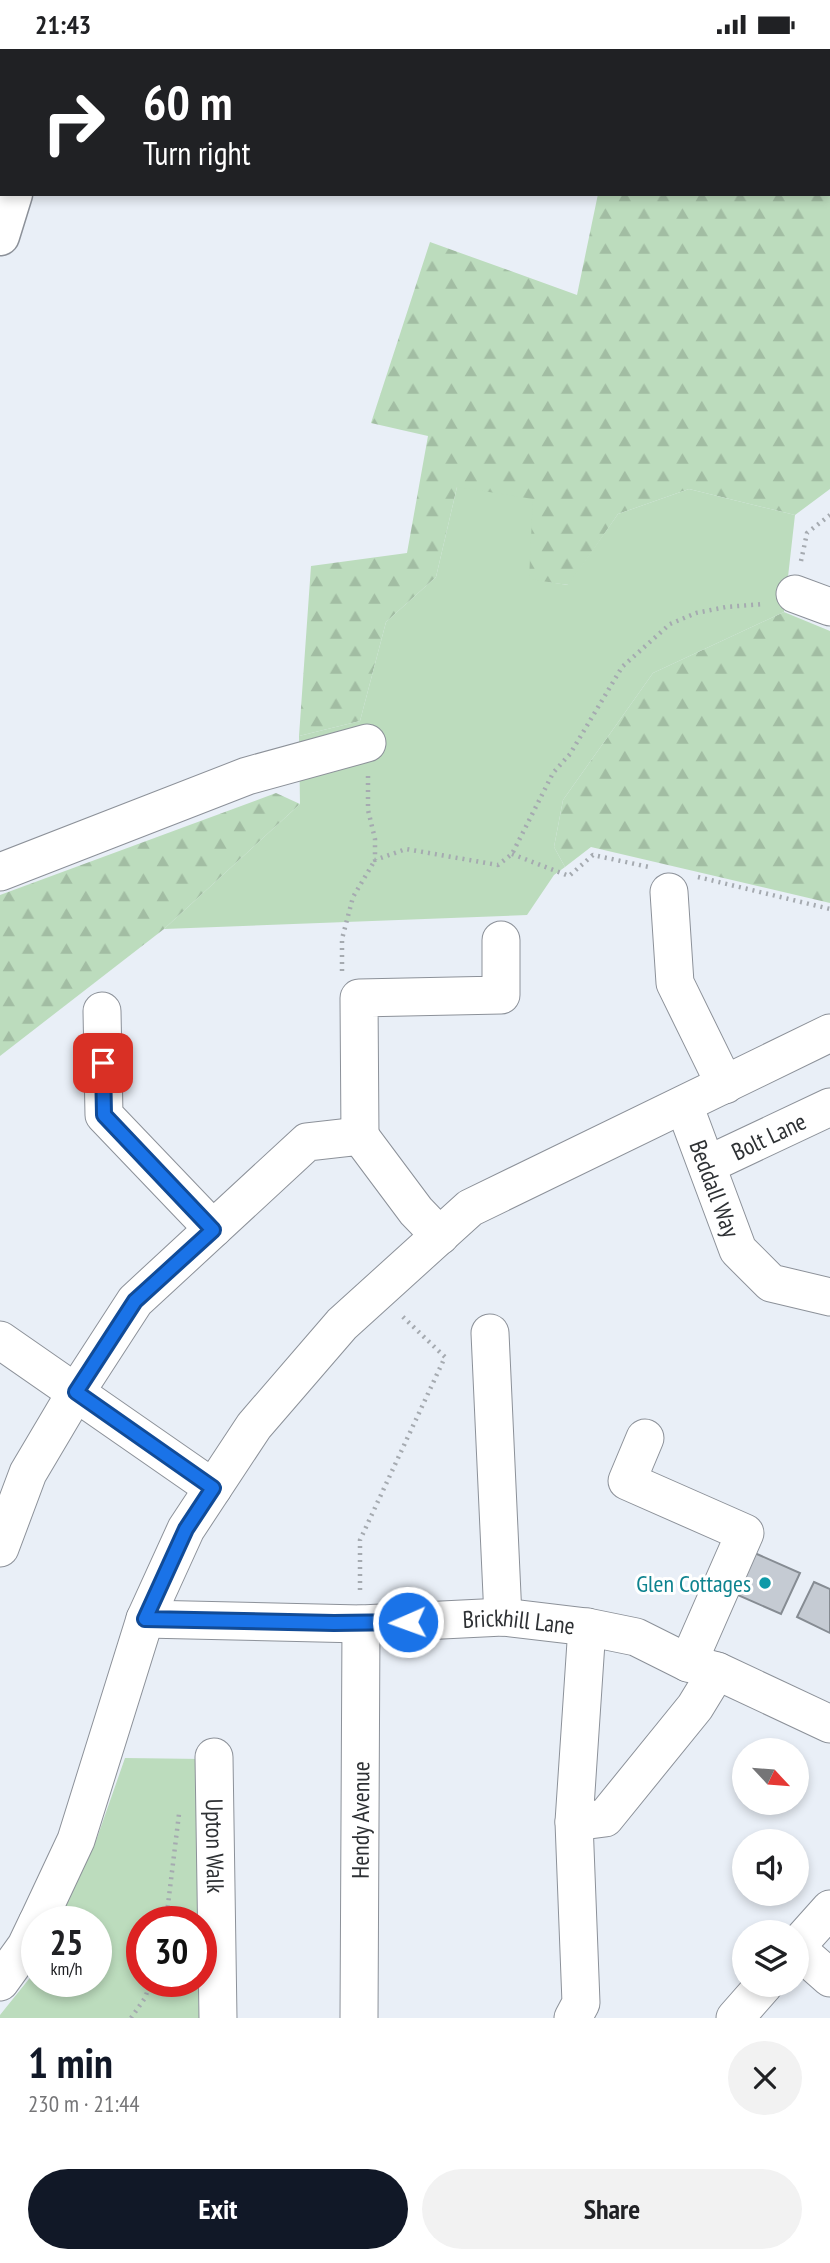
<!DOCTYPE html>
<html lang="en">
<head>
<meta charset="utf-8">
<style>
  body { margin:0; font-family:"PT Sans Narrow",sans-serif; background:#f2f2f2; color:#202124; height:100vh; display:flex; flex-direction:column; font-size:26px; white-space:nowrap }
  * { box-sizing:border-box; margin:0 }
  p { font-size:23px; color:#757577 }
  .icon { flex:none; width:38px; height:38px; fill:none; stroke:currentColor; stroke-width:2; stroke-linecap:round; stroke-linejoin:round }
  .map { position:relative; height:1969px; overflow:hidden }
  .drawer { display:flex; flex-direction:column; background:#fff; flex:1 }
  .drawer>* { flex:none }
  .hud { position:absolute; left:0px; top:0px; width:831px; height:147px; box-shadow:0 4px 10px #0003; background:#202124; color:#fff; overflow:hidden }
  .needle { width:46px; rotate:116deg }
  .buttons { position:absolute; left:732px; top:1689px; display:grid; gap:14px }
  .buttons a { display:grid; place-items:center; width:77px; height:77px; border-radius:50%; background:#fff; box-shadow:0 4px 10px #0003; font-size:35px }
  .speed { position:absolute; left:21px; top:1857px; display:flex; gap:14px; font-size:35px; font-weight:700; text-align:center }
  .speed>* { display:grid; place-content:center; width:91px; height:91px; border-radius:50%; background:#fff; box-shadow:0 4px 10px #0003; line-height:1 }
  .speed small { font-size:18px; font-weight:400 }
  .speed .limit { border:10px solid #d22; background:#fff; color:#111 }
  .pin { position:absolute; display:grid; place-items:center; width:60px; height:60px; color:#fff; margin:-30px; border-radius:14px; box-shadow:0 4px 10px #0006 }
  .me { position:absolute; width:77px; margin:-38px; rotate:268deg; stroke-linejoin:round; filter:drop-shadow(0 0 5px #0008) }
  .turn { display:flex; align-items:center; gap:24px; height:147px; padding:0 28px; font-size:32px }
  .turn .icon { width:91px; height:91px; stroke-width:2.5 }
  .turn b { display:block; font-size:49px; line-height:60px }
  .round { display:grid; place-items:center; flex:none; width:74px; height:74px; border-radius:37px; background:#f2f2f2 }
  .overview { display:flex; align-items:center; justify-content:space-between; height:119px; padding:0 28px }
  h1 { font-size:42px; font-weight:700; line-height:52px; color:#111827 }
  .button { display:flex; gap:14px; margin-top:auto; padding:14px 28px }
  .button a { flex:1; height:80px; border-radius:42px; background:#111827; color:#fff; font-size:28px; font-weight:700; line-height:80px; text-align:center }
  .button a+a { background:#f2f2f2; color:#202124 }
  .status { display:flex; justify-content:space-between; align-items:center; height:49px; padding:0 35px; background:#fff; direction:ltr }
  .status svg { height:19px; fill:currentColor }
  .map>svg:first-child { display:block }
  .forest { fill:url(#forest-firs) }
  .green { fill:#bcdcbd }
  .building { fill:#c5cbd3; stroke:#868c93; stroke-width:2 }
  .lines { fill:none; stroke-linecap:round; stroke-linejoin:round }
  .minor-casing { stroke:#8c9199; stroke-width:39 }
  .major-casing { stroke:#8c9199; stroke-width:41 }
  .path { stroke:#a5aab0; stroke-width:4.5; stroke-dasharray:2 5; stroke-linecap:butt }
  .minor { stroke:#fff; stroke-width:37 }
  .major { stroke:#fff; stroke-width:38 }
  .route-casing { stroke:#114b97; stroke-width:18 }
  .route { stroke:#1a73e8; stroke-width:12 }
  .culture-dot { fill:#0f9aa8; stroke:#fff; stroke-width:2.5 }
  .labels { text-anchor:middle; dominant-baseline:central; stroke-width:6; stroke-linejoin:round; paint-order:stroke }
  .street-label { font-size:24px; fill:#2e3134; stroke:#fff }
  .culture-label { font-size:24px; fill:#0d838f; stroke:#fff; text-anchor:end }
</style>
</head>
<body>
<div class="status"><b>21:43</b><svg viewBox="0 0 49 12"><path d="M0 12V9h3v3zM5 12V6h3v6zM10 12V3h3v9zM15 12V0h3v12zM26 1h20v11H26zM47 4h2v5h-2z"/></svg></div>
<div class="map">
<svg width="830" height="1969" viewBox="0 0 830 1969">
  <defs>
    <pattern id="forest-firs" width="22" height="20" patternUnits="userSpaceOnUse" patternTransform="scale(1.75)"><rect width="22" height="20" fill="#bcdcbd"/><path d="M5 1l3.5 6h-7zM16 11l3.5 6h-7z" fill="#a2bda3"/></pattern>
  </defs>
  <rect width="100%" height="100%" fill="#e9eff7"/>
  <g class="forest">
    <polygon points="0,0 27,0 2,2 0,83"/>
    <polygon points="505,0 707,0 709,2 507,2"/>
    <polygon points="830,100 830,440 795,466 689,440 618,465 569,536 529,531 457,438 436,528 386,573 360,672 299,687 311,517 407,504 428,387 371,374 430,193 577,246 598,145 830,145"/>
    <polygon points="784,563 830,582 830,854 591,798 565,818 554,798 563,751 653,624"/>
    <polygon points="276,744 300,755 164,880 0,1007 0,846"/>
  </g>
  <g class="green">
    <polygon points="457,438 533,450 529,530 568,536 618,465 689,440 795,466 784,563 653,624 563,751 554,798 565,818 554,826 527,866 164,880 300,755 299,687 360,672 386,573 436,528"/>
    <polygon points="125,1709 203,1710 199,1872 142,1872 142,1932 198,1932 199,1969 0,1969 0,1966 37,1920 37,1932 96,1932 96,1872 59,1872 97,1789"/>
  </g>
  <g class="building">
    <polygon points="750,1502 800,1524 781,1565 731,1543"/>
    <polygon points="814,1533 830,1540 830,1584 797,1568"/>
  </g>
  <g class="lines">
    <g class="minor-casing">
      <g id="minor">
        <polyline points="815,0 815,2"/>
        <polyline points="830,36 830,38"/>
        <polyline points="795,545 830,558"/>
        <polyline points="0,823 247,727 367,694"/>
        <polyline points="669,843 675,934 725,1036"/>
        <polyline points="102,962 104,1066 213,1180"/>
        <path id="s1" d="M684 1056 738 1201 771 1234 830 1248"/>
        <polyline points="360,1087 359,949 501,946 501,891"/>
        <path id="s2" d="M707 1116 830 1058"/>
        <polyline points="490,1284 503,1568"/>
        <polyline points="0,1291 213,1439"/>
        <polyline points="645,1389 627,1432 745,1484 688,1614"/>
        <polyline points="0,1499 28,1424 76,1343 135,1252 307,1093 360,1087 416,1162 440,1187"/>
        <path id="s3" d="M145 1570 361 1575 503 1568 587 1578 636 1588 688 1614 717 1622 830 1675"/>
        <path id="s4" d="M214 1708 218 1969"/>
        <polyline points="574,1773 605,1769 695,1658 717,1622"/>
        <polyline points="38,1872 76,1791 145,1570 186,1480 254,1377 342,1275 470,1159 830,984"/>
        <polyline points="796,1898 830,1860"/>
        <polyline points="796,1899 830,1929"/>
        <polyline points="0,1933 26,1897 37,1874"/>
        <path id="s5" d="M359 1969 361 1575"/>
        <polyline points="573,1969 581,1954 574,1773 587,1578"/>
        <polyline points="735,1969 764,1936"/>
      </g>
    </g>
    <g class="major-casing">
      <g id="major">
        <polyline points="60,2 61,0"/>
        <polyline points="0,187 13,145"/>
      </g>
    </g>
    <g class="path">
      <polyline points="755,0 757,2"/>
      <polyline points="801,512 807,484 830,466"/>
      <polyline points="368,727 368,761 375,790 375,811 406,800 498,816 512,805 553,724 570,705 622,618 670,575 696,564 726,558 763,555"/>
      <polyline points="512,805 569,827 593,806 649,818"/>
      <polyline points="698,828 830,860"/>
      <polyline points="342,922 342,890 353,848 375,811"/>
      <polyline points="360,1541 360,1491 445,1308 401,1266"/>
      <polyline points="166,1872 179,1765"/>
      <polyline points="131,1969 145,1949 151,1932"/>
    </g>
    <use href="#minor" class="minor"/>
    <use href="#major" class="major"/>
  </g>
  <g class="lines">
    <g class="route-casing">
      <polyline id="route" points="103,1014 104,1066 213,1181 135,1252 76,1343 213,1439 186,1480 145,1570 334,1574 408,1573"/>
    </g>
    <use href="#route" class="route"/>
  </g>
  <circle class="culture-dot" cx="765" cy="1534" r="7"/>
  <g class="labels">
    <g class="street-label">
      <text stroke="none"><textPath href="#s2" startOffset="68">Bolt Lane</textPath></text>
      <text stroke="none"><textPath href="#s1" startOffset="89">Beddall Way</textPath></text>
      <text stroke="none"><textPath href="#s3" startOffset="374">Brickhill Lane</textPath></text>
      <text stroke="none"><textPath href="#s5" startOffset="198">Hendy Avenue</textPath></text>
      <text stroke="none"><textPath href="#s4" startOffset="89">Upton Walk</textPath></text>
    </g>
    <g class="culture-label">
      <text x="751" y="1534">Glen Cottages</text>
    </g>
  </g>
</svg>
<div class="buttons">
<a><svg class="needle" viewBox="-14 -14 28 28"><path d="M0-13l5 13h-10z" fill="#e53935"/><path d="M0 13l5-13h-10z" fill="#757577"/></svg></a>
<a><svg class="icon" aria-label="sound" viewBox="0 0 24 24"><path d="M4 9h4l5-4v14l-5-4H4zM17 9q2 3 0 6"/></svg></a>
<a><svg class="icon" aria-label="layers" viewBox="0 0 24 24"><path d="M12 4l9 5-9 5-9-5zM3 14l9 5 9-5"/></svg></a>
</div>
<div class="speed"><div>25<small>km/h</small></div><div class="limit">30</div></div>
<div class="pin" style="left:103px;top:1014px;background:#d93025"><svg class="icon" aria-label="arrive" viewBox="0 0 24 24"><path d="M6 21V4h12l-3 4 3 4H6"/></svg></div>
<svg class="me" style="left:408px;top:1573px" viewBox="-20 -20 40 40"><circle r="17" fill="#1a73e8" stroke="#fff" stroke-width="3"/><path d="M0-11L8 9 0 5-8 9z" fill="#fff"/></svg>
<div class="hud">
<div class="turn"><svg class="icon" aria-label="right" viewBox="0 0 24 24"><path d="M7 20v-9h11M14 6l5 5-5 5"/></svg><div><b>60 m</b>Turn right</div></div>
</div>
</div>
<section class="drawer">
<div class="overview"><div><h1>1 min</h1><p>230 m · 21:44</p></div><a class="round"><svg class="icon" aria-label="close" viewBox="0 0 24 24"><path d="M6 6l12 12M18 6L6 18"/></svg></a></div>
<div class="button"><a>Exit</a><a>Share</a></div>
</section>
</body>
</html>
